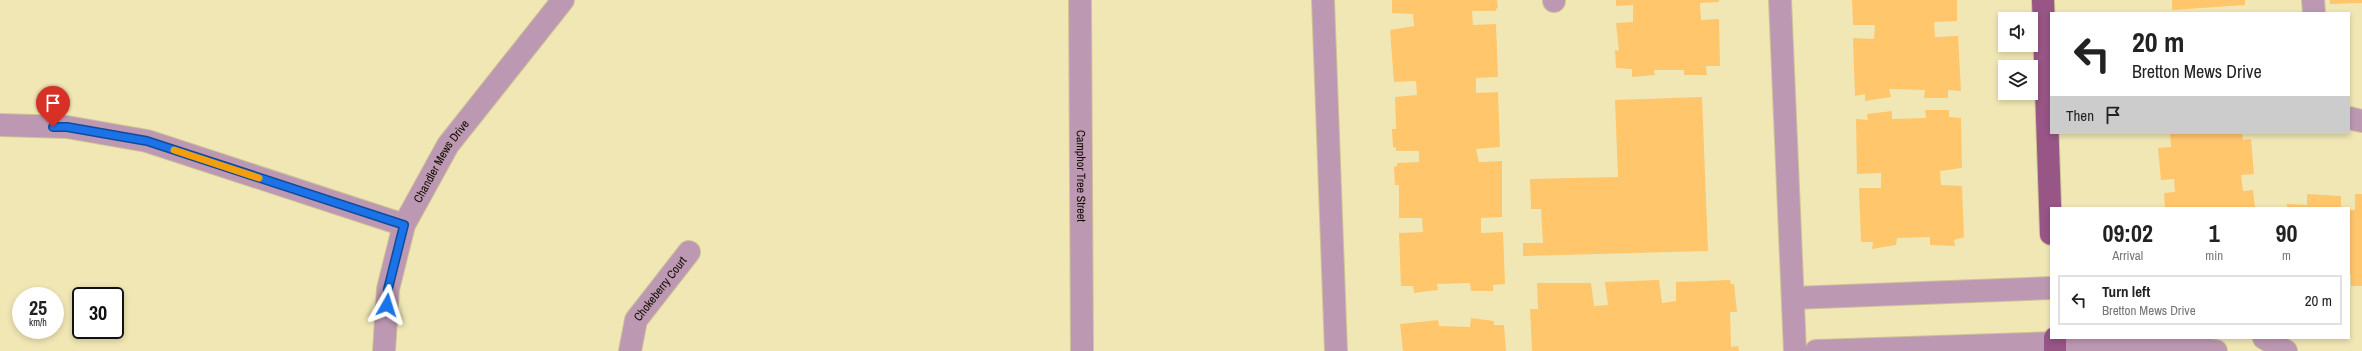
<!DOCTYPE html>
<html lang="en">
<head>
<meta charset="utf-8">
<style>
  body { margin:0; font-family:"Archivo Narrow",sans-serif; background:#f6f6f6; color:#222; height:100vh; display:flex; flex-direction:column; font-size:15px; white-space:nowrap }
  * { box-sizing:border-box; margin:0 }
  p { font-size:13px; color:#767676 }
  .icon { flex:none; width:22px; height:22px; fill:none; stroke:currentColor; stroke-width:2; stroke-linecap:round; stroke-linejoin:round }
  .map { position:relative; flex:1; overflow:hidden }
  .drawer { position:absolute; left:2050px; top:207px; width:300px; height:132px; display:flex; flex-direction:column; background:#fff; border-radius:0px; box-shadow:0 2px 6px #0003 }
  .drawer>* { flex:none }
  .guide { position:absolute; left:2050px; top:12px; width:300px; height:122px; border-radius:0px; box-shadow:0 2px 6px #0003; background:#fff; color:#222; overflow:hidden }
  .tools { position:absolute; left:1998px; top:12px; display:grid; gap:8px }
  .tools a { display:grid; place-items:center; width:40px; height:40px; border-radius:0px; background:#fff; box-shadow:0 2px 6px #0003; font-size:20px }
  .speed { position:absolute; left:12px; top:287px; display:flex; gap:8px; font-size:20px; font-weight:700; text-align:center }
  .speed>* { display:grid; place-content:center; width:52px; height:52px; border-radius:50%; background:#fff; box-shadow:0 2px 6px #0003; line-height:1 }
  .speed small { font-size:10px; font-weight:400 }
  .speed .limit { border:2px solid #111; border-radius:6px; background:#fff; color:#111 }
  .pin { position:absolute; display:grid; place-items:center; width:34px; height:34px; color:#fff; margin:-41px -17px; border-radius:50% 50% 50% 0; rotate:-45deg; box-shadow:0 0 4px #0007 }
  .pin .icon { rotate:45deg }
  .me { position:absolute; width:44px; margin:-22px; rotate:6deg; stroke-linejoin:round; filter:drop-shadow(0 0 3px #0008) }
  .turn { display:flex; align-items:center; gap:14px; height:84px; padding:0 16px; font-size:18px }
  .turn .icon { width:52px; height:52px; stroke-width:2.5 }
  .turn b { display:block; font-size:28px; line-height:34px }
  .then { display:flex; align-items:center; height:38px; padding:0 16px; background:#0003; gap:8px; font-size:15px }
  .eta { display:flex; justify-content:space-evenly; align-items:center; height:68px; text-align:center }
  .eta b { font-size:24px; font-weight:700; line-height:28px }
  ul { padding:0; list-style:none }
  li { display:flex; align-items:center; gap:12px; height:50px; margin:0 8px 6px; padding:0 8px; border:2px solid #e0e0e0; border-radius:0px }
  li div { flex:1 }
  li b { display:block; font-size:15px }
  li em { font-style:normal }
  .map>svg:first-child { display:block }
  .building { fill:#ffc66c }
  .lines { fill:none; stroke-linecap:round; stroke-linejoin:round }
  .minor-casing { stroke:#cdc498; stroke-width:24 }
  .major-casing { stroke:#cdc498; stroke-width:24 }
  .minor { stroke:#bd98b2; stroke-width:22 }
  .major { stroke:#975686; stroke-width:22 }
  .route-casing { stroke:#114b97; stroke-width:10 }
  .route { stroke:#1a73e8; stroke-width:7 }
  .slow { stroke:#f59e0b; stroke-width:7 }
  .labels { text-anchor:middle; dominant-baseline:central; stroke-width:3; stroke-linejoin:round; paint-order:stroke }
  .street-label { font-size:12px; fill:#100c00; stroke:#f1e7b5 }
</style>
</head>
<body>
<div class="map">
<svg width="2362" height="351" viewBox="0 0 2362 351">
  <rect width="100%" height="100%" fill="#f1e7b5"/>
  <g class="building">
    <polygon points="1392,0 1497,0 1498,7 1495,11 1472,11 1473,25 1496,24 1498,77 1476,78 1476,93 1498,92 1500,147 1476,149 1479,162 1502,161 1502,217 1481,218 1481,233 1503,232 1505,284 1493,285 1493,291 1471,291 1470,283 1437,284 1438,290 1414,293 1413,286 1401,286 1399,233 1423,232 1422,218 1399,218 1399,185 1395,185 1394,167 1397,166 1397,163 1419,162 1419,151 1396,151 1396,148 1393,147 1392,129 1396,129 1395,97 1417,95 1416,81 1394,82 1390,30 1414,26 1413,14 1392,13"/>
    <polygon points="1616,0 1719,0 1719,2 1700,3 1701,20 1719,19 1720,66 1706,66 1707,75 1684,75 1684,70 1654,70 1655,75 1632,77 1632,69 1616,68 1615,50 1619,51 1616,23 1633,22 1633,5 1616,6"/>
    <polygon points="1852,0 1957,0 1957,21 1934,22 1935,37 1958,36 1961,91 1948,90 1948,98 1924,98 1925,90 1889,89 1891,97 1865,101 1865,94 1855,96 1853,38 1874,39 1875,25 1853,25"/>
    <polygon points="2172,0 2245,0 2245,5 2172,10"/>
    <polygon points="2330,0 2362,0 2362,3 2330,4"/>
    <polygon points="1702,97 1708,251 1523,256 1523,243 1543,243 1541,209 1531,209 1530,179 1618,177 1615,100"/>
    <polygon points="1925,110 1949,110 1949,117 1961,118 1962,168 1940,171 1941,185 1962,186 1964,237 1954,240 1955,246 1930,245 1930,237 1897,238 1896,245 1872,249 1873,242 1861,242 1859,188 1881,188 1881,173 1857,174 1856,119 1868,120 1867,114 1892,111 1892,119 1926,118"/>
    <polygon points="2170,133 2242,133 2243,140 2251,139 2254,174 2241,175 2243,191 2253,190 2255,208 2165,208 2164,193 2175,192 2174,179 2161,180 2158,148 2171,147"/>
    <polygon points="2307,194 2341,196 2341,208 2287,208 2287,204 2307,205"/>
    <polygon points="2355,194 2362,194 2362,286 2351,286 2351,274 2349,274 2349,210 2355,210"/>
    <polygon points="1659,280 1662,303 1676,301 1676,282 1730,280 1731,284 1734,284 1737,312 1730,312 1731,347 1738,346 1739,351 1532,351 1530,309 1538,309 1537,283 1591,283 1594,306 1608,305 1605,282"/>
    <polygon points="1471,318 1494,321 1494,325 1504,325 1506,351 1403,351 1400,324 1438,320 1439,326 1470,327"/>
  </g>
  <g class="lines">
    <g class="minor-casing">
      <g id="minor">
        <path id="s1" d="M1080 0 1082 351"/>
        <polyline points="1323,0 1336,351"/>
        <polyline points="1554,0 1554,1"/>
        <polyline points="1780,0 1795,351"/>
        <polyline points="2313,0 2314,13"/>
        <polyline points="2349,118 2362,121"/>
        <polyline points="0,125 67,127 147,141 404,225"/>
        <polyline points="1793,298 2051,288"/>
        <polyline points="2264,338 2286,351"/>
        <polyline points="2055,350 2184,345 2216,351"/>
        <path id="s2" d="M384 351 388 289 404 225 448 145 563 0"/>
        <path id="s3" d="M630 351 636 320 689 252"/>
        <polyline points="1816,351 2055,343"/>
      </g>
    </g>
    <g class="major-casing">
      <g id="major">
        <polyline points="2043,0 2051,234"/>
        <polyline points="2055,338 2055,351"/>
      </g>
    </g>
    <use href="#minor" class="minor"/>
    <use href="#major" class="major"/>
  </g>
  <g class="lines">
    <g class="route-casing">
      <polyline id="route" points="53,127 67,127 147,141 404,225 388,289 387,305"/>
    </g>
    <use href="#route" class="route"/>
    <polyline class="slow" points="174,150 259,178"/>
  </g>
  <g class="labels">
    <g class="street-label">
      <text stroke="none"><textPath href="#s2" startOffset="202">Chandler Mews Drive</textPath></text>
      <text stroke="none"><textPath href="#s1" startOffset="176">Camphor Tree Street</textPath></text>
      <text stroke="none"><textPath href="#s3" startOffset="71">Chokeberry Court</textPath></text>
    </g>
  </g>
</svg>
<div class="tools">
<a><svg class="icon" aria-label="sound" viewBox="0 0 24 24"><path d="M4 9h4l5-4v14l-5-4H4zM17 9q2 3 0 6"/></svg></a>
<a><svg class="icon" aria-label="layers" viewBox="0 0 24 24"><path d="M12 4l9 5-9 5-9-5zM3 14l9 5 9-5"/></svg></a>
</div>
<div class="speed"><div>25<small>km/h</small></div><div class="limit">30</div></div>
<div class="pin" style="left:53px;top:127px;background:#d93025"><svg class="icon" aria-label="arrive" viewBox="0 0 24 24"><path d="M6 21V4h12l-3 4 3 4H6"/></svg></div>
<svg class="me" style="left:387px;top:305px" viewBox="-20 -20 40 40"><path d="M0-17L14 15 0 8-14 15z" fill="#1a73e8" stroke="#fff" stroke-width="4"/></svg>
<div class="guide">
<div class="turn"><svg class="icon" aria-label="left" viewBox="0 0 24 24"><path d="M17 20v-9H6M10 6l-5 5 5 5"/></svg><div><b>20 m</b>Bretton Mews Drive</div></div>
<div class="then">Then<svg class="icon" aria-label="arrive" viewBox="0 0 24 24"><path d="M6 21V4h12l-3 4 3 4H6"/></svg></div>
</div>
<section class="drawer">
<div class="eta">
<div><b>09:02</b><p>Arrival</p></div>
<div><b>1</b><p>min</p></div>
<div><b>90</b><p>m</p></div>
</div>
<ul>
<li><svg class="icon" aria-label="left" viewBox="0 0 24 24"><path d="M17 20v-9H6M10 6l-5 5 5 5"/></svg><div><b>Turn left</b><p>Bretton Mews Drive</p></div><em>20 m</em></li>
</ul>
</section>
</div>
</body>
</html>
